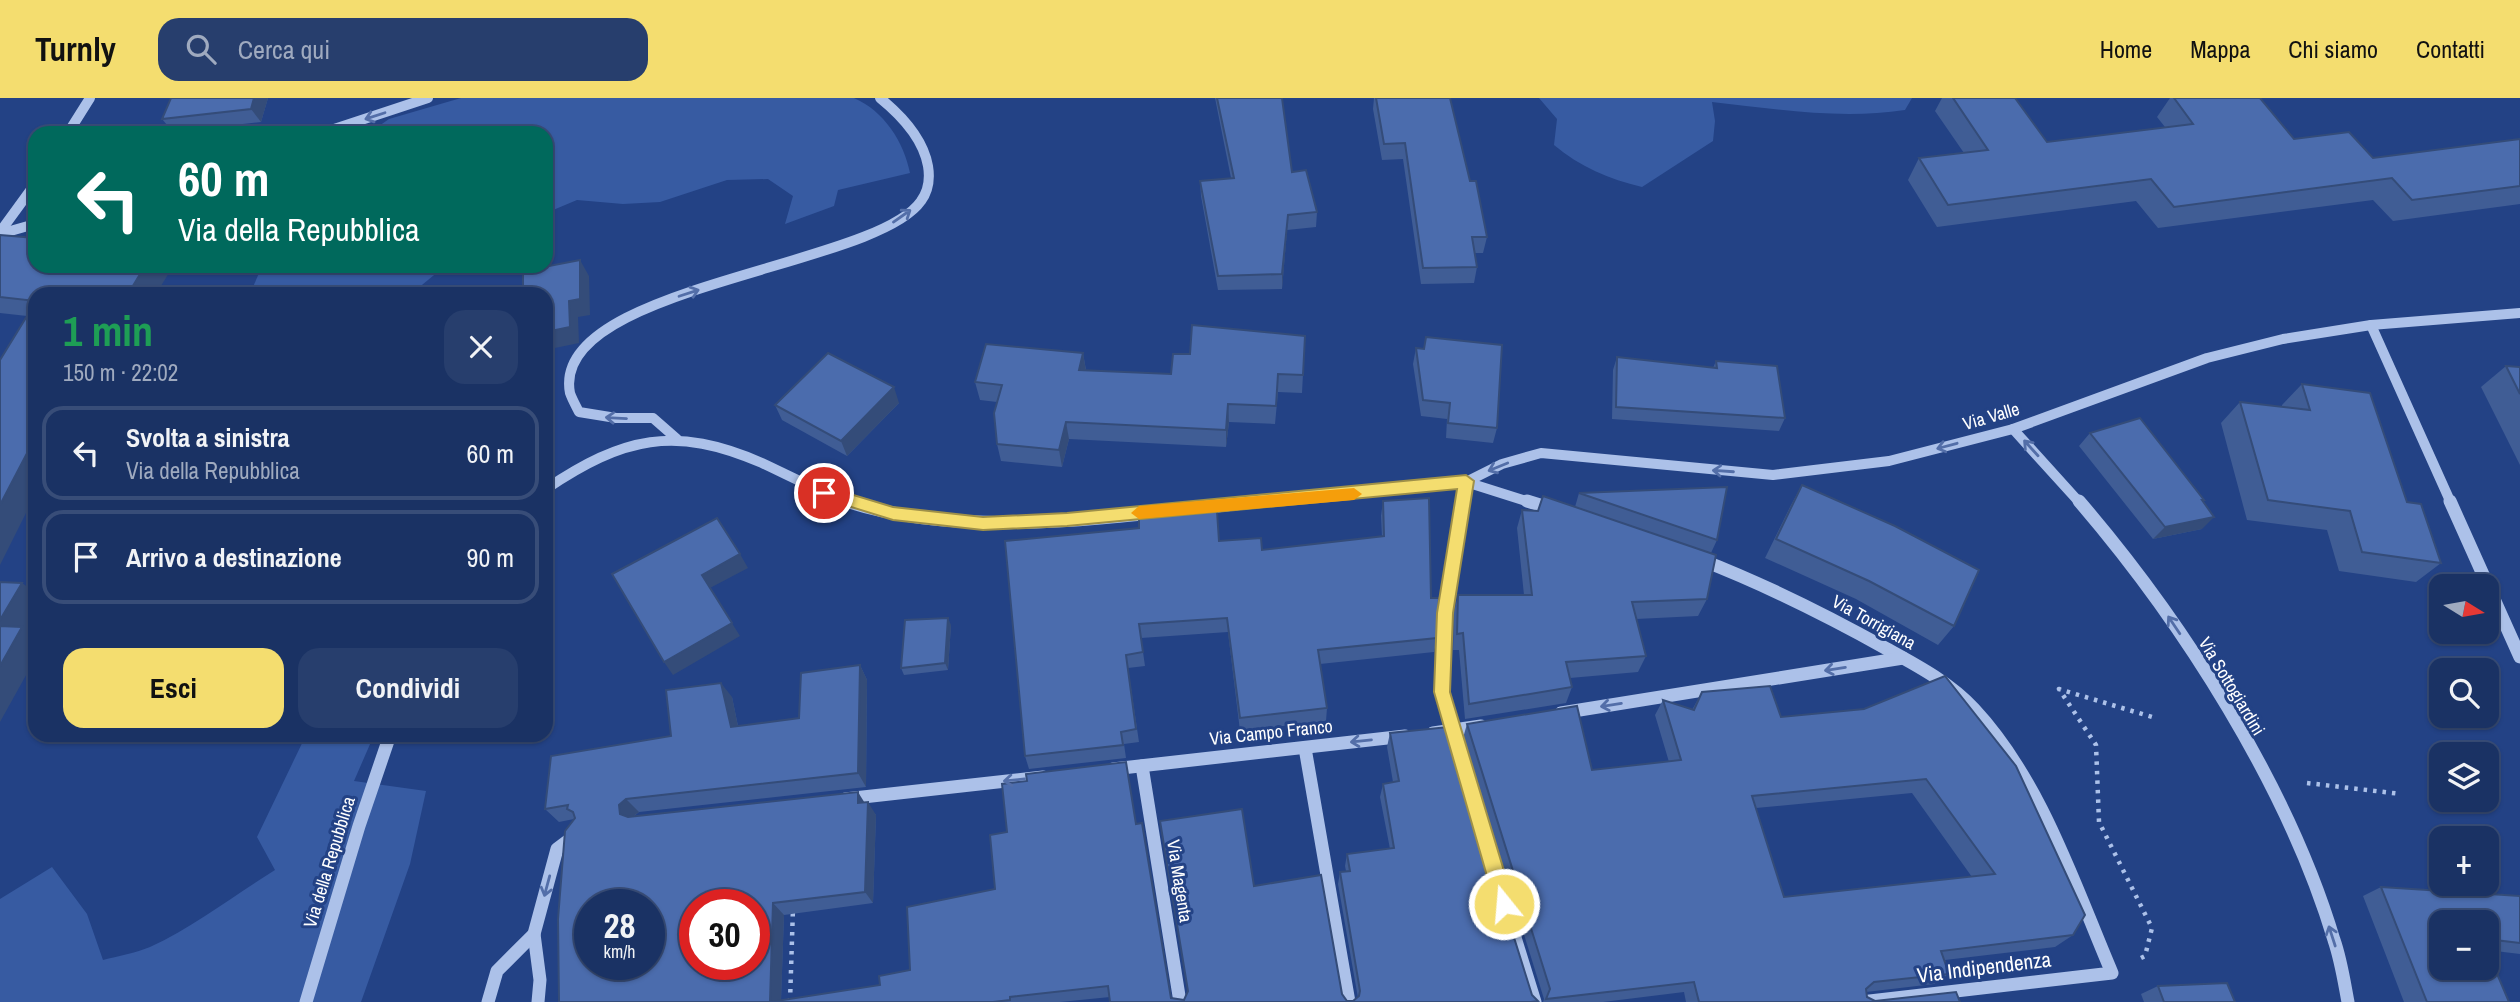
<!DOCTYPE html>
<html lang="it">
<head>
<meta charset="utf-8">
<style>
  body { margin:0; font-family:"Archivo Narrow",sans-serif; background:#273e6d; color:#f1f3f6; height:100vh; display:flex; flex-direction:column; font-size:26px; white-space:nowrap }
  * { box-sizing:border-box; margin:0 }
  p { font-size:23px; color:#9faabf }
  .icon { flex:none; width:38px; height:38px; fill:none; stroke:currentColor; stroke-width:2; stroke-linecap:round; stroke-linejoin:round }
  .map { position:relative; flex:1; overflow:hidden }
  .side { position:absolute; left:28px; top:189px; width:525px; height:455px; display:flex; flex-direction:column; background:#1a3264; border-radius:21px; box-shadow:0 2px 5px #0004,0 0 0 2px #384d78 }
  .side>* { flex:none }
  .hud { position:absolute; left:28px; top:28px; width:525px; height:147px; border-radius:21px; box-shadow:0 2px 5px #0004,0 0 0 2px #384d78; background:#00695c; color:#fff; overflow:hidden }
  .needle { width:46px; rotate:101deg }
  .buttons { position:absolute; left:2429px; top:476px; display:grid; gap:14px }
  .buttons a { display:grid; place-items:center; width:70px; height:70px; border-radius:14px; background:#1a3264; box-shadow:0 2px 5px #0004,0 0 0 2px #384d78; font-size:35px }
  .speed { position:absolute; left:574px; top:791px; display:flex; gap:14px; font-size:35px; font-weight:700; text-align:center }
  .speed>* { display:grid; place-content:center; width:91px; height:91px; border-radius:50%; background:#1a3264; box-shadow:0 2px 5px #0004,0 0 0 2px #384d78; line-height:1 }
  .speed small { font-size:18px; font-weight:400 }
  .speed .limit { border:10px solid #d22; background:#fff; color:#111 }
  .pin { position:absolute; display:grid; place-items:center; width:60px; height:60px; color:#fff; margin:-30px; border:4px solid #fff; border-radius:50%; box-shadow:0 2px 7px #0007 }
  .me { position:absolute; width:77px; margin:-38px; rotate:343deg; stroke-linejoin:round; filter:drop-shadow(0 0 5px #0008) }
  .turn { display:flex; align-items:center; gap:24px; height:147px; padding:0 35px; font-size:32px }
  .turn .icon { width:91px; height:91px; stroke-width:2.5 }
  .turn b { display:block; font-size:49px; line-height:60px }
  .round { display:grid; place-items:center; flex:none; width:74px; height:74px; border-radius:21px; background:#273e6d }
  .summary { display:flex; align-items:center; justify-content:space-between; height:119px; padding:0 35px }
  h1 { font-size:42px; font-weight:700; line-height:52px; color:#1e9e55 }
  .cta { display:flex; gap:14px; margin-top:auto; padding:14px 35px }
  .cta a { flex:1; height:80px; border-radius:21px; background:#f4dd6f; color:#111; font-size:28px; font-weight:700; line-height:80px; text-align:center }
  .cta a+a { background:#273e6d; color:#f1f3f6 }
  ul { padding:0; list-style:none }
  li { display:flex; align-items:center; gap:21px; height:94px; margin:0 14px 10px; padding:0 21px; border:4px solid #384d78; border-radius:21px }
  li div { flex:1 }
  li b { display:block; font-size:26px }
  li em { font-style:normal }
  header { display:flex; align-items:center; gap:42px; box-sizing:border-box; height:98px; padding:0 35px; background:#f4dd6f; color:#111 }
  header strong { font-size:33px }
  nav { display:flex; gap:38px; margin-inline-start:auto; font-size:24px }
  .search { width:490px; height:63px; background:#273e6d; display:flex; align-items:center; gap:18px; box-sizing:border-box; padding:0 24px; border-radius:21px; color:#9faabf; font-size:26px }
  .map>svg:first-child { display:block }
  .green { fill:#375ba2 }
  .lines { fill:none; stroke-linecap:round; stroke-linejoin:round }
  .path { stroke:#acc1e9; stroke-width:4.5; stroke-dasharray:3.5 6; stroke-linecap:butt }
  .minor-far1 { stroke:#acc1e9; stroke-width:10 }
  .minor { stroke:#acc1e9; stroke-width:13 }
  .wall { fill:#405d95; fill-rule:evenodd }
  .shaded-wall { fill:#344c79 }
  .building { fill:#4b6cad; stroke:#344c79; stroke-width:2; fill-rule:evenodd }
  .oneway { stroke:#536ea8 }
  .route { fill:#f4dd6f; stroke:#9f9048; stroke-width:2 }
  .slow { fill:#f59e0b }
  .labels { text-anchor:middle; dominant-baseline:central; stroke-width:6; stroke-linejoin:round; paint-order:stroke }
  .street-label { font-size:18px; fill:#fff; stroke:#234285 }
  .near-street-label { font-size:21px; fill:#fff; stroke:#234285 }
</style>
</head>
<body>
<header>
<strong>Turnly</strong>
<div class="search"><svg class="icon" aria-label="search" viewBox="0 0 24 24"><circle cx="10" cy="10" r="6"/><path d="M15 15l6 6"/></svg>Cerca qui</div>
<nav><a>Home</a><a>Mappa</a><a>Chi siamo</a><a>Contatti</a></nav>
</header>
<div class="map">
<svg width="2520" height="904" viewBox="0 0 2520 904">
  <rect width="100%" height="100%" fill="#234285"/>
  <g class="green">
    <path d="M461 0H854C884 13 904 44 910 75L838 92 834 108 785 126 793 98 768 81 727 82 660 104 623 106 577 102 546 115V35H369L389 21Z"/>
    <path d="M1539 0H1912L1905 12C1840 22 1776 11 1712 4L1715 23 1713 43 1642 89C1609 81 1580 69 1554 47L1557 21Z"/>
    <polygon points="262,168 445,168 411,196 250,196"/>
    <path d="M306 637H374L354 683 426 693 410 766 361 904H0V801L52 769 87 816 103 862C118 858 136 855 150 849 195 828 233 798 275 772L257 739Z"/>
  </g>
  <g class="lines">
    <g class="path">
      <polyline points="2307,685 2401,696"/>
      <polyline points="2141,860 2145,858 2152,830 2099,724 2096,647 2059,591 2152,619"/>
      <polyline points="790,904 793,810"/>
    </g>
    <g class="minor-far1">
      <polyline points="68,35 90,0"/>
      <polyline points="322,35 428,0"/>
      <polyline points="0,134 35,86"/>
      <polyline points="0,136 35,126"/>
      <polyline points="2371,227 2451,405"/>
      <polyline points="2013,331 2080,405"/>
      <path d="M677 341 653 320H616L579 314C576 308 572 301 570 295 549 188 875 170 921 103 929 92 930 80 928 68 923 40 901 17 880 0"/>
      <polyline points="1466,384 1532,405"/>
      <path d="M546 391C623 339 675 327 762 365 792 379 820 394 851 405"/>
      <polyline points="1246,405 1466,384 1502,366 1541,355 1773,377 1889,363 2013,331 2207,260 2283,241 2371,227 2520,215"/>
      <polyline points="1463,405 1466,384"/>
    </g>
    <g class="minor">
      <path d="M846 403C974 445 1132 415 1265 403"/>
      <polyline points="1463,403 1445,515 1442,594 1451,633 1535,904"/>
      <polyline points="1527,403 1556,412"/>
      <path d="M2079 403C2183 524 2288 688 2334 842 2341 862 2344 883 2348 904"/>
      <polyline points="2450,403 2520,559"/>
      <path d="M1699 461C1764 486 1826 517 1887 551 1918 568 1950 585 1974 611 2041 683 2074 786 2112 875L1861 904"/>
      <polyline points="1561,615 1903,560"/>
      <polyline points="1433,635 1481,628"/>
      <polyline points="1305,650 1349,904"/>
      <polyline points="1142,668 1180,904"/>
      <polyline points="1113,671 1405,638"/>
      <polyline points="845,701 1043,679"/>
      <polyline points="534,836 540,882 538,904"/>
      <polyline points="306,904 359,728 390,637"/>
      <polyline points="488,904 497,873 534,836 557,751 577,736"/>
    </g>
  </g>
  <g class="wall">
    <polygon points="171,0 268,0 261,24 173,34 162,21"/>
    <polygon points="1215,0 1282,0 1292,74 1317,114 1316,129 1287,132 1282,191 1218,192 1201,98 1200,83 1231,80"/>
    <polygon points="1374,0 1450,0 1470,83 1487,139 1483,155 1474,155 1477,169 1474,185 1421,186 1403,61 1382,62 1373,11"/>
    <polygon points="1942,0 2015,0 2047,44 2165,29 2157,19 2170,0 2260,0 2294,41 2373,60 2520,41 2520,106 2393,123 2373,102 2158,130 2136,103 1937,129 1908,82 1919,60 1964,55 1935,13"/>
    <polygon points="0,137 172,170 35,196 35,397 27,218 0,215"/>
    <polygon points="1305,238 1302,295 1278,294 1275,326 1229,324 1226,349 1069,341 1062,369 1001,363 997,346 997,304 980,302 975,284 1083,255 1086,272 1171,276 1190,256"/>
    <polygon points="1416,250 1497,330 1493,345 1446,340 1447,321 1421,318 1413,266"/>
    <polygon points="1617,259 1713,270 1716,263 1785,320 1779,333 1612,321 1613,272"/>
    <polygon points="2506,268 2520,269 2520,367 2481,289"/>
    <polygon points="2302,286 2407,404 2441,465 2416,484 2339,473 2327,432 2247,422 2221,325 2240,304 2282,309 2282,307"/>
    <polygon points="899,305 847,358 782,322 775,307"/>
    <polygon points="2090,335 2204,402 2203,403 2202,431 2153,441 2079,348"/>
    <polygon points="1802,387 1954,528 1938,547 1856,501 1765,460 1791,407"/>
    <polygon points="1579,395 1717,442 1711,455 1707,501 1698,518 1636,521 1646,558 1638,574 1570,580 1572,589 1566,605 1465,621 1459,552 1453,552 1454,514 1458,497 1524,497 1517,430 1522,412 1538,413 1575,409"/>
    <polygon points="1383,403 1431,500 1437,540 1434,554 1320,566 1327,610 1326,623 1240,633 1228,534 1141,540 1145,568 1128,570 1139,644 1124,646 1126,660 1029,671 1025,658 1005,443 1219,443 1262,452 1382,439 1381,418"/>
    <polygon points="951,527 948,572 904,577 901,570"/>
    <polygon points="860,567 867,582 866,689 639,714 633,719 864,704 876,717 873,805 784,817 781,902 880,887 910,872 995,791 1136,726 1172,900 1184,902 1254,788 1347,903 1353,903 1358,900 1338,786 1340,774 1346,773 1345,768 1347,756 1390,751 1380,699 1383,686 1393,684 1387,649 1390,635 1532,897 1538,903 1537,904 1110,904 1110,899 1060,904 559,904 574,721 559,724 545,711 671,638 732,599 738,628 799,620"/>
    <path d="M1702 594 1781 619 1864 611 2073 837 2055 849 1945 862 1949 876 1934 886 1866 894 1867 899 1875 903 1960 904H1686L1684 894 1603 904H1543L1544 901 1463 640 1467 626 1592 672 1669 664 1655 617 1663 602 1692 612ZM1912 695 1972 779 1784 799 1756 710Z"/>
    <path d="M2381 789 2520 798V856L2487 852 2509 904H2404L2363 798ZM2441 824H2487V870Z"/>
    <polygon points="2158,888 2235,904 2144,904 2141,896"/>
  </g>
  <g class="shaded-wall">
    <polygon points="254,0 268,0 261,24 251,11"/>
    <polygon points="1288,117 1287,132 1282,191 1282,176"/>
    <polygon points="580,162 589,178 590,217 578,219 579,245 555,250 555,322 546,324 546,234 569,203"/>
    <polygon points="145,168 170,168 172,170 156,196 128,196"/>
    <polygon points="1083,255 1086,273 1079,272"/>
    <polygon points="894,289 899,305 847,358 841,343"/>
    <polygon points="1228,306 1229,324 1226,349 1226,332"/>
    <polygon points="1066,324 1069,341 1062,369 1059,352"/>
    <polygon points="35,340 35,397 0,467 0,407"/>
    <polygon points="2214,419 2202,431 2153,441 2165,429"/>
    <polygon points="740,456 748,470 710,490 740,538 673,577 664,564 702,477"/>
    <polygon points="22,485 35,494 35,516 26,531 35,537 35,561 0,624 0,522"/>
    <polygon points="948,520 951,527 948,572 945,565"/>
    <polygon points="860,567 867,582 866,689 858,675"/>
    <polygon points="721,585 732,599 741,643 731,629"/>
    <polygon points="858,694 866,707 858,705"/>
    <polygon points="626,701 639,714 631,720 620,716 619,707"/>
    <polygon points="868,704 876,717 873,805 865,794"/>
    <polygon points="773,805 784,817 781,904 770,904"/>
  </g>
  <g class="building">
    <polygon points="171,0 254,0 251,11 162,21"/>
    <polygon points="1217,0 1282,0 1292,74 1306,72 1317,114 1288,117 1282,176 1218,178 1200,83 1234,80"/>
    <polygon points="1376,0 1450,0 1470,83 1476,83 1487,139 1472,139 1477,169 1423,170 1405,45 1384,46"/>
    <polygon points="1953,0 2015,0 2047,44 2193,26 2174,0 2260,0 2294,41 2349,34 2373,60 2520,41 2520,88 2412,102 2392,80 2174,109 2151,81 1948,107 1919,60 1988,52"/>
    <polygon points="0,137 35,140 35,168 145,168 128,196 35,196 35,203 0,199"/>
    <polygon points="580,162 580,201 569,203 570,229 546,234 546,196 523,196 523,173"/>
    <polygon points="35,205 35,340 0,407 0,262"/>
    <polygon points="1192,227 1305,238 1303,277 1278,276 1276,308 1228,306 1226,332 1066,324 1059,352 997,346 994,315 1002,287 975,284 986,246 1083,255 1079,272 1171,276 1173,256 1190,256"/>
    <polygon points="1426,239 1502,247 1497,330 1448,325 1450,305 1423,302 1416,250 1424,251"/>
    <polygon points="828,255 894,289 841,343 775,307"/>
    <polygon points="1617,259 1717,270 1716,263 1777,268 1785,320 1616,309"/>
    <polygon points="2506,268 2520,269 2520,296"/>
    <polygon points="2302,286 2370,295 2407,404 2421,406 2441,465 2362,454 2350,413 2268,402 2240,304 2310,312"/>
    <polygon points="2140,320 2204,402 2202,402 2214,419 2165,429 2090,335"/>
    <polygon points="1802,387 1895,428 1979,472 1954,528 1869,483 1776,441"/>
    <polygon points="1727,389 1717,442 1579,395"/>
    <polygon points="1543,398 1716,457 1707,501 1632,504 1646,558 1566,564 1572,589 1469,606 1463,535 1457,536 1458,497 1532,497 1522,412 1538,413"/>
    <polygon points="1429,400 1431,500 1439,500 1437,540 1318,552 1327,610 1240,620 1227,520 1139,526 1143,554 1126,557 1136,631 1121,634 1123,647 1025,658 1005,443 1139,430 1139,418 1217,413 1219,443 1261,440 1262,452 1384,438 1383,403"/>
    <polygon points="717,420 740,456 702,477 732,525 664,564 612,476"/>
    <polygon points="0,484 22,485 0,522"/>
    <polygon points="948,520 945,565 901,570 905,522"/>
    <polygon points="0,528 22,529 0,568"/>
    <path d="M860 567 858 675 626 701 619 707 620 716 628 719 858 694V705L868 704 865 794 773 805 770 904 880 887 879 878 910 872 907 809 995 791 990 737 1007 734 1002 686 1027 683 1026 676 1126 664 1136 726 1142 725 1171 900 1184 902 1188 893 1160 723 1242 711 1254 788 1321 777 1342 896 1347 903H1353L1359 898 1360 893 1340 774 1350 773 1347 756 1394 750 1383 686 1399 683 1390 635 1448 629 1532 897 1538 903 1531 904H1110L1108 888 1010 899V902L993 904H559L558 821 565 733 575 720 573 714 567 711 568 707 545 711 551 658 671 638 666 592 721 585 731 629 799 620 801 575ZM590 807H649V866H590ZM695 807H754V866H695Z"/>
    <path d="M1945 578 2016 668 2085 817 2073 837 1941 853 1949 876 1874 884 1866 891 1867 899 1875 903 1956 894 1960 904H1699L1694 884 1546 901 1550 891 1467 626 1577 608 1592 672 1681 662 1663 602 1694 612 1702 594 1770 588 1781 619 1864 611ZM1926 681 1995 776 1784 799 1752 698Z"/>
    <polygon points="2381,789 2520,798 2520,845 2487,841 2487,824 2441,824 2441,870 2487,870 2487,852 2509,904 2427,904"/>
    <polygon points="2227,885 2235,904 2164,904 2158,888"/>
  </g>
  <defs><path id="oneway-shaft" d="M-6 0H5M1.5-3L5.5 0L1.5 3" fill="none" stroke-width="1.6" stroke-linecap="round" stroke-linejoin="round" transform="scale(1.75)"/></defs>
  <g class="oneway">
    <use href="#oneway-shaft" transform="translate(375 18) rotate(162)"/>
    <use href="#oneway-shaft" transform="translate(902 118) rotate(-35)"/>
    <use href="#oneway-shaft" transform="translate(689 195) rotate(-18)"/>
    <use href="#oneway-shaft" transform="translate(616 320) rotate(-177)"/>
    <use href="#oneway-shaft" transform="translate(1947 348) rotate(165)"/>
    <use href="#oneway-shaft" transform="translate(2031 350) rotate(-132)"/>
    <use href="#oneway-shaft" transform="translate(1498 369) rotate(158)"/>
    <use href="#oneway-shaft" transform="translate(1723 373) rotate(-176)"/>
    <use href="#oneway-shaft" transform="translate(2174 527) rotate(-124)"/>
    <use href="#oneway-shaft" transform="translate(1835 571) rotate(171)"/>
    <use href="#oneway-shaft" transform="translate(1611 607) rotate(171)"/>
    <use href="#oneway-shaft" transform="translate(1361 643) rotate(174)"/>
    <use href="#oneway-shaft" transform="translate(1014 682) rotate(174)"/>
    <use href="#oneway-shaft" transform="translate(547 788) rotate(105)"/>
    <use href="#oneway-shaft" transform="translate(2332 838) rotate(-108)"/>
  </g>
  <polygon class="route" points="1466,377 1474,383 1453,515 1450,594 1514,806 1511,812 1504,815 1498,812 1495,806 1434,594 1437,515 1457,391 1067,428 983,432 893,422 819,399 816,395 824,388 893,409 983,419 1067,415"/>
  <polygon class="slow" points="1354,390 1362,396 1354,402 1139,421 1131,415 1139,408"/>
  <g class="labels">
    <g class="street-label">
      <text transform="translate(1991 318) rotate(-16)">Via Valle</text>
      <text transform="translate(1874 524) rotate(29)">Via Torrigiana</text>
      <text transform="translate(2232 588) rotate(59)">Via Sottogiardini</text>
      <text transform="translate(1271 634) rotate(-6)">Via Campo Franco</text>
      <text transform="translate(329 764) rotate(-73)">Via della Repubblica</text>
      <text transform="translate(1180 783) rotate(81)">Via Magenta</text>
    </g>
    <g class="near-street-label">
      <text transform="translate(1984 869) rotate(-7)">Via Indipendenza</text>
    </g>
  </g>
</svg>
<div class="buttons">
<a><svg class="needle" viewBox="-14 -14 28 28"><path d="M0-13l5 13h-10z" fill="#e53935"/><path d="M0 13l5-13h-10z" fill="#9faabf"/></svg></a>
<a><svg class="icon" aria-label="search" viewBox="0 0 24 24"><circle cx="10" cy="10" r="6"/><path d="M15 15l6 6"/></svg></a>
<a><svg class="icon" aria-label="layers" viewBox="0 0 24 24"><path d="M12 4l9 5-9 5-9-5zM3 14l9 5 9-5"/></svg></a>
<a>+</a>
<a>−</a>
</div>
<div class="speed"><div>28<small>km/h</small></div><div class="limit">30</div></div>
<div class="pin" style="left:824px;top:395px;background:#d93025"><svg class="icon" aria-label="arrive" viewBox="0 0 24 24"><path d="M6 21V4h12l-3 4 3 4H6"/></svg></div>
<svg class="me" style="left:1504px;top:806px" viewBox="-20 -20 40 40"><circle r="17" fill="#f4dd6f" stroke="#fff" stroke-width="3"/><path d="M0-11L8 9 0 5-8 9z" fill="#fff"/></svg>
<div class="hud">
<div class="turn"><svg class="icon" aria-label="left" viewBox="0 0 24 24"><path d="M17 20v-9H6M10 6l-5 5 5 5"/></svg><div><b>60 m</b>Via della Repubblica</div></div>
</div>
<section class="side">
<div class="summary"><div><h1>1 min</h1><p>150 m · 22:02</p></div><a class="round"><svg class="icon" aria-label="close" viewBox="0 0 24 24"><path d="M6 6l12 12M18 6L6 18"/></svg></a></div>
<ul>
<li><svg class="icon" aria-label="left" viewBox="0 0 24 24"><path d="M17 20v-9H6M10 6l-5 5 5 5"/></svg><div><b>Svolta a sinistra</b><p>Via della Repubblica</p></div><em>60 m</em></li>
<li><svg class="icon" aria-label="arrive" viewBox="0 0 24 24"><path d="M6 21V4h12l-3 4 3 4H6"/></svg><div><b>Arrivo a destinazione</b></div><em>90 m</em></li>
</ul>
<div class="cta"><a>Esci</a><a>Condividi</a></div>
</section>
</div>
</body>
</html>
